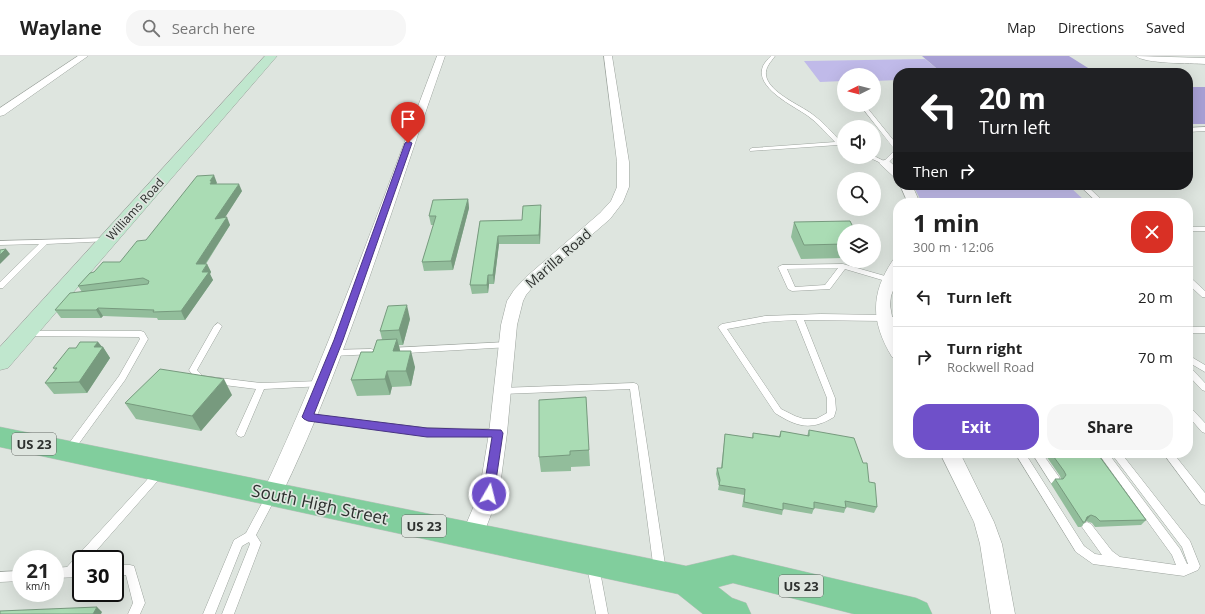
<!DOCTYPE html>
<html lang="en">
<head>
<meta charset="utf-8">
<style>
  body { margin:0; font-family:"Open Sans",sans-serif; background:#f6f6f6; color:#222; height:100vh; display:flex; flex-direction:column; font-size:15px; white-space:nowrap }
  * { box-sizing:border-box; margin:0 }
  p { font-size:13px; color:#767676 }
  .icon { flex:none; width:22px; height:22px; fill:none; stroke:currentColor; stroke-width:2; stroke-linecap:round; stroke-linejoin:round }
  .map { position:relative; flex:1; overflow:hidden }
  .sheet { position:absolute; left:893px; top:142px; width:300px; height:260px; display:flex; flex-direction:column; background:#fff; border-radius:16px; box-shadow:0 4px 16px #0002 }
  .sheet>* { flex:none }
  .guide { position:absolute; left:893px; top:12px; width:300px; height:122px; border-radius:16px; box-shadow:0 4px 16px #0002; background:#202124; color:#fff; overflow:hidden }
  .needle { width:26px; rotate:264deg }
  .tools { position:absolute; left:837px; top:12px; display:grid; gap:8px }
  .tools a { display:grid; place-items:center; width:44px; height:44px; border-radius:50%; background:#fff; box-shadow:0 4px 16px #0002; font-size:20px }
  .speed { position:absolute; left:12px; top:494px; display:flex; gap:8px; font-size:20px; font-weight:700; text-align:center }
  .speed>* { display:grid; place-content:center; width:52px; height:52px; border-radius:50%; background:#fff; box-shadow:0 4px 16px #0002; line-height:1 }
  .speed small { font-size:10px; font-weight:400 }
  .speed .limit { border:2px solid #111; border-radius:6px; background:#fff; color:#111 }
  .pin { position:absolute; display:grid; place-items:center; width:34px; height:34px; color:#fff; margin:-41px -17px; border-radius:50% 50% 50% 0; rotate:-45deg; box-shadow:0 0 4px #0007 }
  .pin .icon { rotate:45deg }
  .me { position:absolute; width:44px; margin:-22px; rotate:8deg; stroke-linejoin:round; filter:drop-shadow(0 0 3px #0008) }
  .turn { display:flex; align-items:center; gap:14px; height:84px; padding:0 20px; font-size:18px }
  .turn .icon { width:52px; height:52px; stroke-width:2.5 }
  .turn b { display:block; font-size:28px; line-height:34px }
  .then { display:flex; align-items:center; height:38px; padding:0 20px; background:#0003; gap:8px; font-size:15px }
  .round { display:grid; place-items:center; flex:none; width:42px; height:42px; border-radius:16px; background:#f6f6f6 }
  .overview { display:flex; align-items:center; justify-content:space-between; height:68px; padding:0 20px }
  h1 { font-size:24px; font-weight:700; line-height:30px }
  .cta { display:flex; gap:8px; margin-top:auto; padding:8px 20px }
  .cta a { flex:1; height:46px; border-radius:16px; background:#6f50c9; color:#fff; font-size:16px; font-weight:700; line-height:46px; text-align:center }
  .cta a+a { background:#f6f6f6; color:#222 }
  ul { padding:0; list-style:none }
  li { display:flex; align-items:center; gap:12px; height:60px; padding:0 20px; border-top:1px solid #e0e0e0 }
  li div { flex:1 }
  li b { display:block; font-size:15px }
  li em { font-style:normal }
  header { display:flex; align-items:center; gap:24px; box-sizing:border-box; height:56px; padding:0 20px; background:#fff; border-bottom:1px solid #e0e0e0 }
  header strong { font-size:19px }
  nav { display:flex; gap:22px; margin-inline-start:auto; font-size:14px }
  .search { width:280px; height:36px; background:#f6f6f6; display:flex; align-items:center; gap:10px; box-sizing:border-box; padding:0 14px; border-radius:16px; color:#767676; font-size:15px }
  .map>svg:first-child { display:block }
  .green { fill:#c0bae9 }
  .forest { fill:#a8a0d5 }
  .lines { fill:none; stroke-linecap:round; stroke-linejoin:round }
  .service-casing { stroke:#9ca39d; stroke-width:1 }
  .minor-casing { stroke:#9ca39d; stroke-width:1 }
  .secondary-casing { stroke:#9ca39d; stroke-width:1 }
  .primary-casing { stroke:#c0c1c0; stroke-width:1 }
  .service { fill:#fff; fill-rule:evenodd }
  .minor { fill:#fff; fill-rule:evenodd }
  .secondary { fill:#c0e7ce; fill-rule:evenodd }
  .primary { fill:#81ce9d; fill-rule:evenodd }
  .wall { fill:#92bd9b }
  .shaded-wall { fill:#779a7e }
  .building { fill:#aadcb4; stroke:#779a7e }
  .route { fill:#6f50c9; stroke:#483483 }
  .labels { text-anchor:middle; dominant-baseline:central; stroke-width:3.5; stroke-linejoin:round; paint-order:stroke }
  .far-street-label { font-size:12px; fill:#2d302e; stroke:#dee5df }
  .shield { fill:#dee5df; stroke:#626663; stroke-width:1 }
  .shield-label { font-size:13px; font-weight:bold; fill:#2d302e }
  .street-label { font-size:14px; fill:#2d302e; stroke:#dee5df }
  .near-street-label { font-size:17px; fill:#2d302e; stroke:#dee5df }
</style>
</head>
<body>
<header>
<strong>Waylane</strong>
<div class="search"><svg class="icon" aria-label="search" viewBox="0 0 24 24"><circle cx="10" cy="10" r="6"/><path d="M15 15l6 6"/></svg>Search here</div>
<nav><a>Map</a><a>Directions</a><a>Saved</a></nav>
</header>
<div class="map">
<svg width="1205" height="558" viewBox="0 0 1205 558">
  <rect width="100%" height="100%" fill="#dee5df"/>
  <g class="green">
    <polygon points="925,3 942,17 898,17 898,24 874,25 874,19 844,19 844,25 820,26 804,5"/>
    <polygon points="913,129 1068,129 1087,147 922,147"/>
  </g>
  <g class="forest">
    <polygon points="922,0 1069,0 1096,17 942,17"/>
    <rect x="1188" y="31" width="17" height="37"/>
  </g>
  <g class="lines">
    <g class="service-casing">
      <g id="service">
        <path d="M771 0H775C771 6 765 11 766 19 768 36 800 49 812 58 823 66 832 76 841 86L844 87V91L838 89 750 95 749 94 752 92 835 86C826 77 818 67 808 60 794 50 754 32 763 10 765 6 768 3 771 0Z"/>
        <polygon points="860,49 865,49 898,90 898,97 887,108 883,108 868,101 874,100 884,105 895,94"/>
        <polygon points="1205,71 1205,75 1188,76 1188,72"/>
        <polygon points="1079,129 1086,129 1105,147 1098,147"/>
        <rect x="1188" y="171" width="17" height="4"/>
        <polygon points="107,182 110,184 109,185 47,188 3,232 0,232 0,226 39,188 0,189 0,185"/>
        <path d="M843 208 892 222 893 224 889 226 845 213 830 233 792 235 788 233 778 211 782 209ZM838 212 825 229 795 231 787 213Z"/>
        <polygon points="1188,222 1191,222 1205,235 1205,241 1202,241 1188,228"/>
        <path d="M821 258 884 259 898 262V268L884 265 804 264 835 342 836 354 834 361C811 375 797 371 775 357L718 271 722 268 765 260ZM796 264 827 342V357L816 363H804L795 360 781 353 727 273 765 266Z"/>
        <polygon points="218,267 222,270 197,314 203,320 261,327 320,325 323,326 324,328 323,330 264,333 244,380 241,381 238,380 236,377 256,333 200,326 197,325 189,314 214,270"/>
        <rect x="1188" y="271" width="17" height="6"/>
        <polygon points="27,275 141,275 144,276 148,283 125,324 72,397 69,398 66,397 64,394 119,320 140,283 139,281 24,280 23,278"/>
        <polygon points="507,286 510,287 511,289 510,291 390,298 386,295 390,292"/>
        <polygon points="371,293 374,294 375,296 374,298 333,300 329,297 333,294"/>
        <polygon points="1188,299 1205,309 1205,316 1188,306"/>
        <polygon points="1188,311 1191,312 1205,327 1205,335 1202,334 1188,319"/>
        <polygon points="634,327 637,328 638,330 666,515 664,519 660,520 656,519 654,515 630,333 503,338 500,337 499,335 500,333 503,332"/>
        <polygon points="1188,351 1191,352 1205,367 1205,377 1202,376 1188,360"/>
        <polygon points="308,358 427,372 498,373 501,374 503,377 501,380 498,381 427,380 308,364 305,363 303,361 305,359"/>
        <polygon points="1015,397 1025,397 1084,490 1095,498 1102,499 1082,471 1083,468 1087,466 1091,468 1112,495 1120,501 1176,509 1172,499 1098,397 1108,397 1180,493 1187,508 1188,508 1182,491 1111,397 1121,397 1190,485 1200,510 1198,514 1184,520 1093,508 1076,496"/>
        <polygon points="1032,397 1042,397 1059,421 1060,424 1059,427 1055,428 1051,427"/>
        <polygon points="1163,397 1173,397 1205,437 1205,449 1201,448"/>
        <polygon points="159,413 162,414 164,417 162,420 89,503 81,503 81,521 55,522 55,512 67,511 156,414"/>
        <polygon points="272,435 276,436 277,439 256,479 261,487 234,558 222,558 250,488 249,486 242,490 215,558 203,558 234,484 246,477 268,436"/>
        <polygon points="593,505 597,506 599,510 608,558 596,558 587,510 589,506"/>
        <polygon points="115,509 130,509 134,510 145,547 140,558 128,558 133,547 126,519 115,519"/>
        <polygon points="21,515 21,525 0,526 0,516"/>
      </g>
    </g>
    <g class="minor-casing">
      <g id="minor">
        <polygon points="78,0 88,0 4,59 0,60 0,52"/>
        <path d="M437 0H445C393 147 348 303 279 444L272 447 265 444 262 438C329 296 381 147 437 0Z"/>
        <polygon points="604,0 612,0 629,106 629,131 623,146 610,163 536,227 526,239 523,245 517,269 507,377 499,438 480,487 472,489 464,487 461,480 479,438 489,377 501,269 507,245 514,234 526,221 600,157 611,145 617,131 617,106"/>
        <path d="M1136 0 1205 2V8C1191 7 1144 8 1136 0Z"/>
        <polygon points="885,104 889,105 898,113 898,123 894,121 879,107 881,105"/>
        <polygon points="900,129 912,129 920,147 908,147"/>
        <path d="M898 203V221L891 240 890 249 893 266 898 280V303L892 301C871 266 870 238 893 204Z"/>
        <polygon points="940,397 960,397 994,466 1002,488 1015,558 991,558 980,488 974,466"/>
      </g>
    </g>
    <g class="secondary-casing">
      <polygon id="secondary" points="265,0 277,0 8,312 0,314 0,291"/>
    </g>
    <g class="primary-casing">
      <polygon id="primary" points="0,371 686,510 733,499 916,542 927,547 932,558 854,558 733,527 718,531 732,542 746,547 751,558 703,558 678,538 0,391"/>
    </g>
    <use href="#service" class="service"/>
    <use href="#minor" class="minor"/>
    <use href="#secondary" class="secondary"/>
    <use href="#primary" class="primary"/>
  </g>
  <g class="wall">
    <polygon points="217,127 216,128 242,135 225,161 230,169 206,208 207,208 211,216 210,218 213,224 185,264 158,264 157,262 103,260 101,262 61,262 55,254 82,236 78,230 94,216 120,206"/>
    <polygon points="468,143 469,152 453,214 424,215 422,206 434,169 431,169 429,160"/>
    <polygon points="541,158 540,188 499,188 494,228 489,228 488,237 472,238 470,229 480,165 522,164"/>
    <polygon points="794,166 844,175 844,202 801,203 791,181"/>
    <polygon points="410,263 403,289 399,289 400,295 415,311 411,330 392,331 390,339 357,340 351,324 382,283 380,275"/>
    <polygon points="98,286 102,291 103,291 110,302 87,337 54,338 45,327 55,314 53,312 76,292"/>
    <polygon points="232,339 201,375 136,363 125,347"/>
    <polygon points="586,341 589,394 590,410 571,411 571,415 541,416 539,401"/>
    <polygon points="809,374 869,426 877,451 874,457 846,451 844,457 814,452 812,458 783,453 782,459 742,451 744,439 718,434 719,429 716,418 717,412 721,412 725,378 752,382 753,377 779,380 781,375 807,380"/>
    <polygon points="1044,397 1097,397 1146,464 1141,469 1095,471 1092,467 1086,465 1081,471 1078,471 1051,428 1055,423 1061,423 1060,420"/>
  </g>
  <g class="shaded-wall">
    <polygon points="214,119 217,127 215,130 213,136 210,125"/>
    <polygon points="239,128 242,135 219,171 215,163"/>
    <polygon points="468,143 469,152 453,214 451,205"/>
    <polygon points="541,149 541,158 540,188 539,179"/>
    <polygon points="227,161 230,169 200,216 196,208"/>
    <polygon points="498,180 499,188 494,228 493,219"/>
    <polygon points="6,193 10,198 0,208 0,199"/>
    <polygon points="207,208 211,216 210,218 213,224 185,264 181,255"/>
    <polygon points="488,219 489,228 488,237 487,229"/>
    <polygon points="407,249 410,263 403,289 399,274"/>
    <polygon points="98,252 103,260 101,262 96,254"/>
    <polygon points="397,283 401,298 393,295"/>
    <polygon points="98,286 103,292 103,291 110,302 87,337 79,326 94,291"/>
    <polygon points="411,295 415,311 411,330 406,315"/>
    <polygon points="387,315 392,331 390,339 385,323"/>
    <polygon points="224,323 232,339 201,375 192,360"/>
    <polygon points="1091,459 1086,465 1082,467 1087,461"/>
    <polygon points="97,551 102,556 101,558 93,558"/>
  </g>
  <g class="building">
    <polygon points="214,119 210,125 212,125 210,128 239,128 215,163 227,161 196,208 207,208 202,216 209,216 181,255 153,256 154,254 98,252 96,254 55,254 70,237 148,228 149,225 143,222 78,230 90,217 94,216 103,206 120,206 137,185 146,184 197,120"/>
    <polygon points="468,143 451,205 422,206 436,160 429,160 433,144"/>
    <polygon points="541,149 539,179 498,180 493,219 488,219 487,229 470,229 480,165 522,164 523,150"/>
    <polygon points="850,165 855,175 844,175 844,188 804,189 794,166"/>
    <polygon points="6,193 0,199 0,194"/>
    <polygon points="407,249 399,274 380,275 388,250"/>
    <polygon points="397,283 393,295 411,295 406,315 387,315 385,323 351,324 361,296 373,296 377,284"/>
    <polygon points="80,286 98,286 94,291 103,291 79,326 45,327 57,312 53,312 69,292 76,292"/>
    <polygon points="160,313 224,323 192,360 125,347"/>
    <polygon points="586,341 589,394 570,395 570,399 539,401 539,344"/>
    <polygon points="809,374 854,382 863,407 867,407 869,426 875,427 877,451 845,445 846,452 814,446 814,453 783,447 783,454 744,446 745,433 719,429 720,424 717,412 722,412 725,378 753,382 753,377 780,381 781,375 809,380"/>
    <polygon points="1051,397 1097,397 1146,464 1100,465 1096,461 1091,459 1087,461 1085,466 1083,466 1055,423 1063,423 1066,419 1064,415"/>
    <polygon points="97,551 93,558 0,558 0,555"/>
  </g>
  <polygon class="route" points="408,85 412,87 343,284 314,358 427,372 501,374 503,377 494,438 493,441 489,443 485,441 483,438 492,381 427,381 308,365 304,363 302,361 334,284 405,87"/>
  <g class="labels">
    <g class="far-street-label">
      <text transform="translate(135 153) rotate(-48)">Williams Road</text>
    </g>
    <g class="shield">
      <rect x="12" y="377" width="44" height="22" rx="3"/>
      <rect x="402" y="459" width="44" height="22" rx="3"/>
      <rect x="779" y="519" width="44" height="22" rx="3"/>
    </g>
    <g class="shield-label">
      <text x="34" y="388">US 23</text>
      <text x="424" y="470">US 23</text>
      <text x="801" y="530">US 23</text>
    </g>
    <g class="street-label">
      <text transform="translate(558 202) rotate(-41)">Marilla Road</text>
    </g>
    <g class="near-street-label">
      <text transform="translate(320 448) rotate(12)">South High Street</text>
    </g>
  </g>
</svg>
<div class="tools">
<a><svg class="needle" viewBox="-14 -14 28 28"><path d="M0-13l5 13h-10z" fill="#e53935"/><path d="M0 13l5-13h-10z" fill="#767676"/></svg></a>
<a><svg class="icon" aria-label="sound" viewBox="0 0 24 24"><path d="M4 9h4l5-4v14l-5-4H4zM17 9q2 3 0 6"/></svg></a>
<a><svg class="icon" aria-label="search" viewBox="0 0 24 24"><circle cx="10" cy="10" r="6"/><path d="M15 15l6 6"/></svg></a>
<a><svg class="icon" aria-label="layers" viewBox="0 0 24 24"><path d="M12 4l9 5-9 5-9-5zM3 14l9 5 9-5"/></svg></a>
</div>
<div class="speed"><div>21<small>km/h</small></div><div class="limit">30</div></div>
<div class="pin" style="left:408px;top:87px;background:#d93025"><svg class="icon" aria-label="arrive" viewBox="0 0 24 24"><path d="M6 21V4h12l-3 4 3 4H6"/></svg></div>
<svg class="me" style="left:489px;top:438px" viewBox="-20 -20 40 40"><circle r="17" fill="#6f50c9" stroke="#fff" stroke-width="3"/><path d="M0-11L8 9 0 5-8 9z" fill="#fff"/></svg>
<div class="guide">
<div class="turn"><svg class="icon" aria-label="left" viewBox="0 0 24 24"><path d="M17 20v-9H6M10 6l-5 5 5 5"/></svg><div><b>20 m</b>Turn left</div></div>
<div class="then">Then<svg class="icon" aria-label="right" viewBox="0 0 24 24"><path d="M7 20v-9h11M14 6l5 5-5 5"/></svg></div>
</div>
<section class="sheet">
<div class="overview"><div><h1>1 min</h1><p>300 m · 12:06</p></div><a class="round" style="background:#d93025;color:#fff"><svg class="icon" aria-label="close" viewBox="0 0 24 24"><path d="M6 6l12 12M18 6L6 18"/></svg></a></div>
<ul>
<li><svg class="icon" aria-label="left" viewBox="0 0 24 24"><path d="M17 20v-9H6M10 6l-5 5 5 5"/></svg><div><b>Turn left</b></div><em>20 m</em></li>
<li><svg class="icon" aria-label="right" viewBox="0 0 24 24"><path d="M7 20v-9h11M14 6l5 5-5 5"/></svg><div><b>Turn right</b><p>Rockwell Road</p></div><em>70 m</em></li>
</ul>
<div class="cta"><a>Exit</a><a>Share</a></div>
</section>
</div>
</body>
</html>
